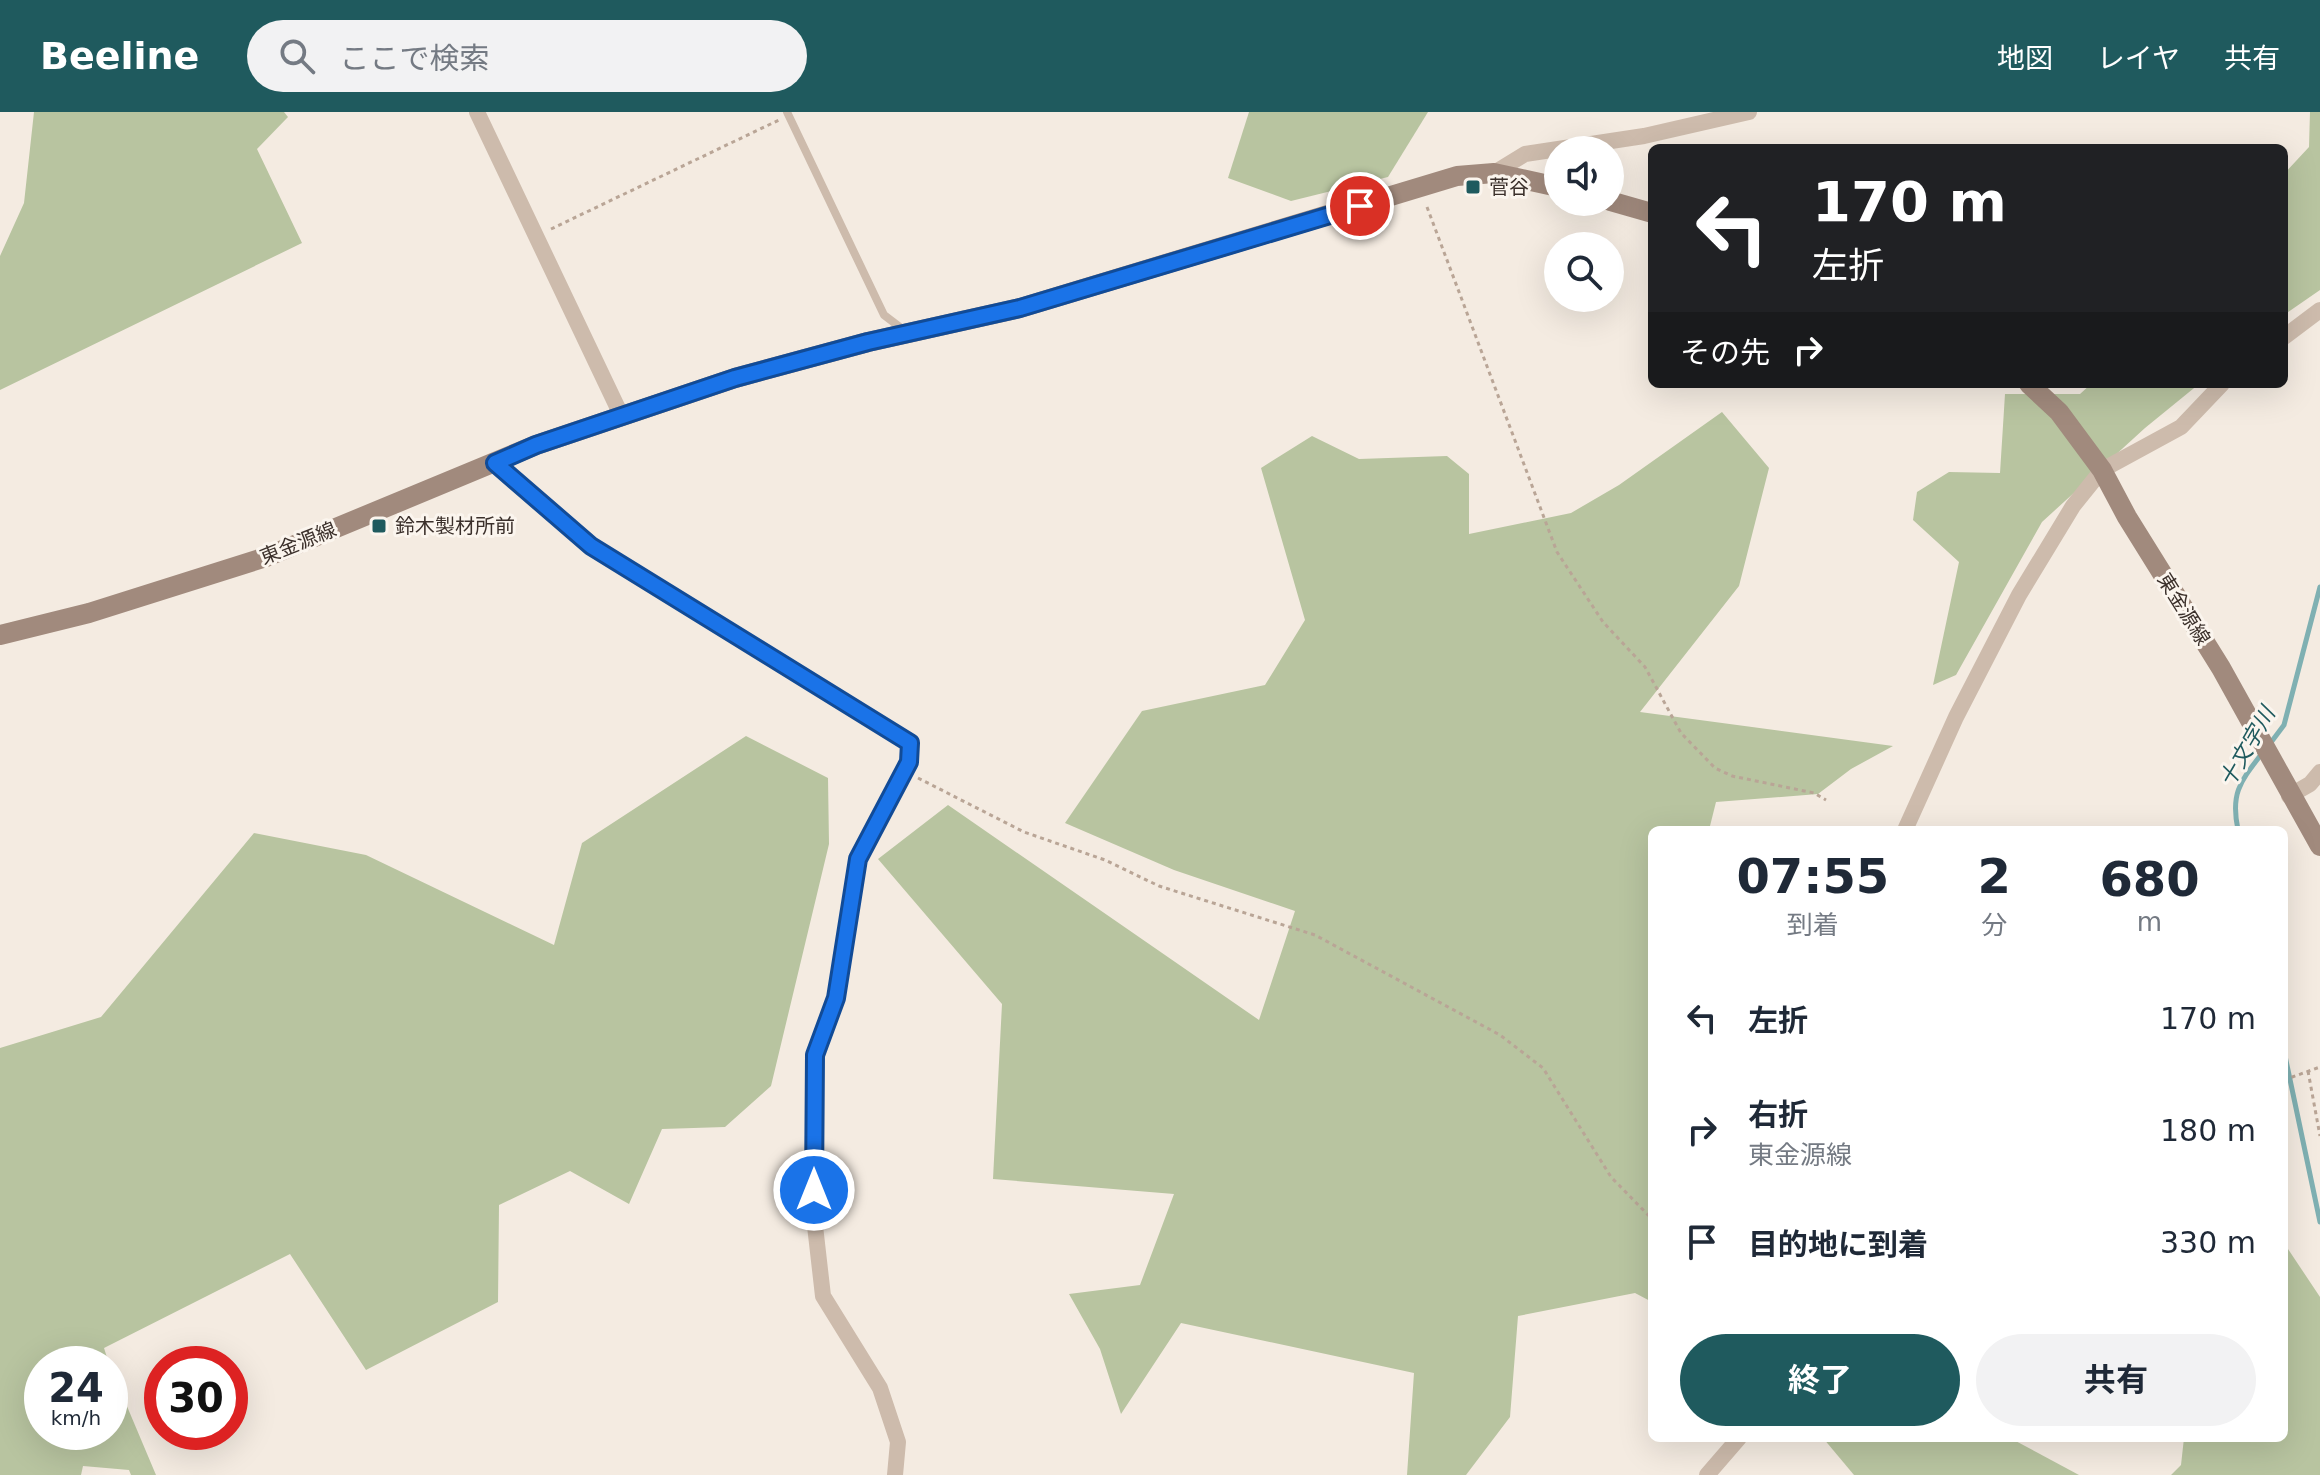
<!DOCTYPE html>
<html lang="ja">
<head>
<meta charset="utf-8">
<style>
  body { margin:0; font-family:"DejaVu Sans","Noto Sans JP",sans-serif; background:#f2f2f3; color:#1f2937; height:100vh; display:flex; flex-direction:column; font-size:30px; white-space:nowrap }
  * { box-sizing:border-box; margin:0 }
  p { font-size:26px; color:#747a83 }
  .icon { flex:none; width:44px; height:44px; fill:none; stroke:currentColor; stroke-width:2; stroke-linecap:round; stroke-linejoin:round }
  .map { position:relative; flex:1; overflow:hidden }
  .panel { position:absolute; left:1648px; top:714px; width:640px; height:616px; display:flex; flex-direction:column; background:#fff; border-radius:12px; box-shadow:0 8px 32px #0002 }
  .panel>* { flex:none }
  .guide { position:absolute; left:1648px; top:32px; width:640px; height:244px; border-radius:12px; box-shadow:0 8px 32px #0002; background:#202124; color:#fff; overflow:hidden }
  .buttons { position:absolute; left:1544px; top:24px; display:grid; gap:16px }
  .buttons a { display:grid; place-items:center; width:80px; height:80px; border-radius:50%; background:#fff; box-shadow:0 8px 32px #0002; font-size:40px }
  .speed { position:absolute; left:24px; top:1234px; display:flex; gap:16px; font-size:40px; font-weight:700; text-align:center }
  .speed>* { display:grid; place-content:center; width:104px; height:104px; border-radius:50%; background:#fff; box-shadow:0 8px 32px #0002; line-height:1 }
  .speed small { font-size:20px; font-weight:400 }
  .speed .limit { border:12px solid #d22; background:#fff; color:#111 }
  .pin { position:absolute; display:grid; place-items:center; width:68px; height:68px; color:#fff; margin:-34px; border:4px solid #fff; border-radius:50%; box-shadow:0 2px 8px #0007 }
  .me { position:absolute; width:88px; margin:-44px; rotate:0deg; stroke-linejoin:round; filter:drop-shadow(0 0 6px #0008) }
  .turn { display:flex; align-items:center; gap:28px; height:168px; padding:0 32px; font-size:36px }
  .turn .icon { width:104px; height:104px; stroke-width:2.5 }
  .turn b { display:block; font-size:56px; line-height:68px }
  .then { display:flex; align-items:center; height:76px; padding:0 32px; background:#0003; gap:16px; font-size:30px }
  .eta { display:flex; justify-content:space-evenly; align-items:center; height:136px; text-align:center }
  .eta b { font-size:48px; font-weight:700; line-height:56px }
  .primary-button { display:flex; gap:16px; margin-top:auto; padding:16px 32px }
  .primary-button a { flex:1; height:92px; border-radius:48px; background:#1f5a5e; color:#fff; font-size:32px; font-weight:700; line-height:92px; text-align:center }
  .primary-button a+a { background:#f2f2f3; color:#1f2937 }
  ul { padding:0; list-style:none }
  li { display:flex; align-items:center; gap:24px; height:112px; padding:0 32px }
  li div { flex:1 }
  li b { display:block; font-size:30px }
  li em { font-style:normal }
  header { display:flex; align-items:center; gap:48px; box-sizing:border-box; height:112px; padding:0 40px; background:#1f5a5e; color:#fff }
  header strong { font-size:38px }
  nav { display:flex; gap:44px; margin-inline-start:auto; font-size:28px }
  .search { width:560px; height:72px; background:#f2f2f3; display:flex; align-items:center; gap:20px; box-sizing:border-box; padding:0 28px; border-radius:44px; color:#747a83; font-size:30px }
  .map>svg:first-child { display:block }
  .green { fill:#b8c4a0 }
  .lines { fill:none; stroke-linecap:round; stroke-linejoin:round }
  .stream { stroke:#7fb0b2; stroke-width:5 }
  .path { stroke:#b9a596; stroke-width:3; stroke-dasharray:4 4; stroke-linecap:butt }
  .lane { stroke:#cdbbac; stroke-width:8 }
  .street { stroke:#cdbbac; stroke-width:16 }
  .secondary { stroke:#a18a7d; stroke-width:20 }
  .route-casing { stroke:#114b97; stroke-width:20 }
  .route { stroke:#1a73e8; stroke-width:14 }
  .poi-dot { fill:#1f5a5e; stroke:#fbf5ee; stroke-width:3 }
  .labels { text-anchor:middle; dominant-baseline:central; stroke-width:6; stroke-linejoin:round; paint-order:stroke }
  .poi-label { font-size:20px; fill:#3b302b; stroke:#fbf5ee; text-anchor:start }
  .street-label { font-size:20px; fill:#3b302b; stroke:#fbf5ee }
  .water-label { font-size:22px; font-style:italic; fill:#1f5a5e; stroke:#fbf5ee }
</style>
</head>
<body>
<header>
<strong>Beeline</strong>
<div class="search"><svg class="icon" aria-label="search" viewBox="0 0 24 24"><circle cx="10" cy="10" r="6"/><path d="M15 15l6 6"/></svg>ここで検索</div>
<nav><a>地図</a><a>レイヤ</a><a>共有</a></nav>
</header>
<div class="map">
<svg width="2320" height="1363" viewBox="0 0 2320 1363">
  <rect width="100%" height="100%" fill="#f4ebe1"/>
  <g class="green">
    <polygon points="34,0 284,0 288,5 257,37 302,131 0,278 0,144 24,91"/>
    <polygon points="1249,0 1428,0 1388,65 1291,89 1228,66"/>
    <polygon points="2310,0 2320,0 2320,178 2284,203 2284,62 2309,35"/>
    <polygon points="2091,272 2199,272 2145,316 2042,410 1956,563 1933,573 1959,450 1913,408 1917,380 1949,360 2000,361 2005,282 2080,282"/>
    <polygon points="1722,300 1769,356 1739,474 1640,600 1893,634 1851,657 1818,682 1716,690 1709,718 1652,718 1652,1190 1635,1181 1518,1204 1510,1305 1466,1363 1407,1363 1414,1261 1181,1211 1121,1302 1100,1237 1069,1182 1140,1173 1174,1082 993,1067 1002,892 878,747 948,693 1259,908 1295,799 1174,758 1065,711 1142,599 1265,573 1305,508 1261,356 1312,324 1359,347 1447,344 1469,362 1469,422 1571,401 1619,373"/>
    <polygon points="746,624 828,666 829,732 771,974 725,1015 662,1017 629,1092 570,1059 499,1093 498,1190 366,1258 290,1142 104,1236 109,1252 42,1252 42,1320 110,1320 110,1254 156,1363 131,1363 129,1358 83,1354 81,1363 0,1363 0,936 101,905 254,721 366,743 554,833 582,731"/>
    <polygon points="2284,1137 2288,1137 2320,1185 2320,1363 2171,1363 2181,1353 2184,1326 2284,1326"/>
    <polygon points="1823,1326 2010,1326 2079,1363 1854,1363"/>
  </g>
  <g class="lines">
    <g class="stream">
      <polyline points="2269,633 2284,613 2320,475"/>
      <path d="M2238 718C2230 680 2241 669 2263 640"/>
      <polyline points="2284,939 2320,1110"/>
    </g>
    <g class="path">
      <polyline points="1427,95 1557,440 1603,510 1645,555 1681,621 1715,656 1732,664 1814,681 1826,688"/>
      <polyline points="551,117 779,8"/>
      <polyline points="918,666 1024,720 1105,748 1159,774 1315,823 1500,923 1543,956 1611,1065 1652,1107"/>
      <polyline points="2308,959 2320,1024"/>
      <polyline points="2284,968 2320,955"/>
    </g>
    <polyline class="lane" points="787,0 884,203 905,219"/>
    <g class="street">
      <polyline points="477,0 622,305"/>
      <polyline points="1494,61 1525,42 1644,24 1749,0"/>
      <polyline points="2284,225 2320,198"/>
      <polyline points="495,351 591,434 910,631 909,650 858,747 836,886 815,943 814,1105 823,1184 880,1276 898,1330 895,1363"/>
      <polyline points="2289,684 2310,672 2320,660"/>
      <polyline points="1905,718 1956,605 2019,483 2073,394 2102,358 2181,315 2222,272"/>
      <polyline points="1707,1363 1739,1326"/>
    </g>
    <g class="secondary">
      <polyline points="1610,89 1652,101"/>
      <polyline points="2029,272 2059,300 2102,358 2127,405 2221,556 2320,734"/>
      <polyline points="0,523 89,501 266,445 536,333 735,266 868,230 1020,196 1457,64 1494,61 1558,75"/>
    </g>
  </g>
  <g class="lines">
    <g class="route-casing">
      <polyline id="route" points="814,1078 815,943 836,886 858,747 909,650 910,631 591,434 495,351 536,333 735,266 868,230 1020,196 1360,94"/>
    </g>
    <use href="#route" class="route"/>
  </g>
  <g class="poi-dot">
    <rect x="1465" y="67" width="16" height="16" rx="4"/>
    <rect x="371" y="406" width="16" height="16" rx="4"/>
  </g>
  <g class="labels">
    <g class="poi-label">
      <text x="1489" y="75">菅谷</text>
      <text x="395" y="414">鈴木製材所前</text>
    </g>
    <g class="street-label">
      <text transform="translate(298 431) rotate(-22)">東金源線</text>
      <text transform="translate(2184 497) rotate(58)">東金源線</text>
    </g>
    <g class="water-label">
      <text transform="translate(2247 635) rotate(-60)">十文字川</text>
    </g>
  </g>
</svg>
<div class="buttons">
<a><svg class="icon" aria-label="sound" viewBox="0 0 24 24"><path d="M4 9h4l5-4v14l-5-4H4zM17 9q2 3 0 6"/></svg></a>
<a><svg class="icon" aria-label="search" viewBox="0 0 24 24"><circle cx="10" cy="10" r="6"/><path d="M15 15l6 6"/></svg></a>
</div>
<div class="speed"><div>24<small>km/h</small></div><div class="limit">30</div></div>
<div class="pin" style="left:1360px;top:94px;background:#d93025"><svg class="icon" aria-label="arrive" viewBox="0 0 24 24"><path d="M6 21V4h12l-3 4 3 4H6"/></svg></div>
<svg class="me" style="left:814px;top:1078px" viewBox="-20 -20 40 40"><circle r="17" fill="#1a73e8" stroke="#fff" stroke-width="3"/><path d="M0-11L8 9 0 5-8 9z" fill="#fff"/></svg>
<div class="guide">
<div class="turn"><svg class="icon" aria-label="left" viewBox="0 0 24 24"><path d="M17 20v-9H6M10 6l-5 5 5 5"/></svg><div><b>170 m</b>左折</div></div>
<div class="then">その先<svg class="icon" aria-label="right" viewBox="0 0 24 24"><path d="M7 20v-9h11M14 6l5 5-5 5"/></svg></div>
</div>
<section class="panel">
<div class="eta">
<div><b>07:55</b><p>到着</p></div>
<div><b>2</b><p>分</p></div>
<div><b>680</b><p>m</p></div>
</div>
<ul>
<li><svg class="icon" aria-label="left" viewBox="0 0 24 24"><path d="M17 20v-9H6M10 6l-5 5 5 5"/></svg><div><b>左折</b></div><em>170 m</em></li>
<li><svg class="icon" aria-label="right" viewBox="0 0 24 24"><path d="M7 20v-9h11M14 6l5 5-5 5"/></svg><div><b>右折</b><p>東金源線</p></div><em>180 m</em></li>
<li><svg class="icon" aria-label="arrive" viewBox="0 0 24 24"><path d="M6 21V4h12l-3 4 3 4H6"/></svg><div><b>目的地に到着</b></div><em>330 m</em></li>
</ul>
<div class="primary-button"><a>終了</a><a>共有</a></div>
</section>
</div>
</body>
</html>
